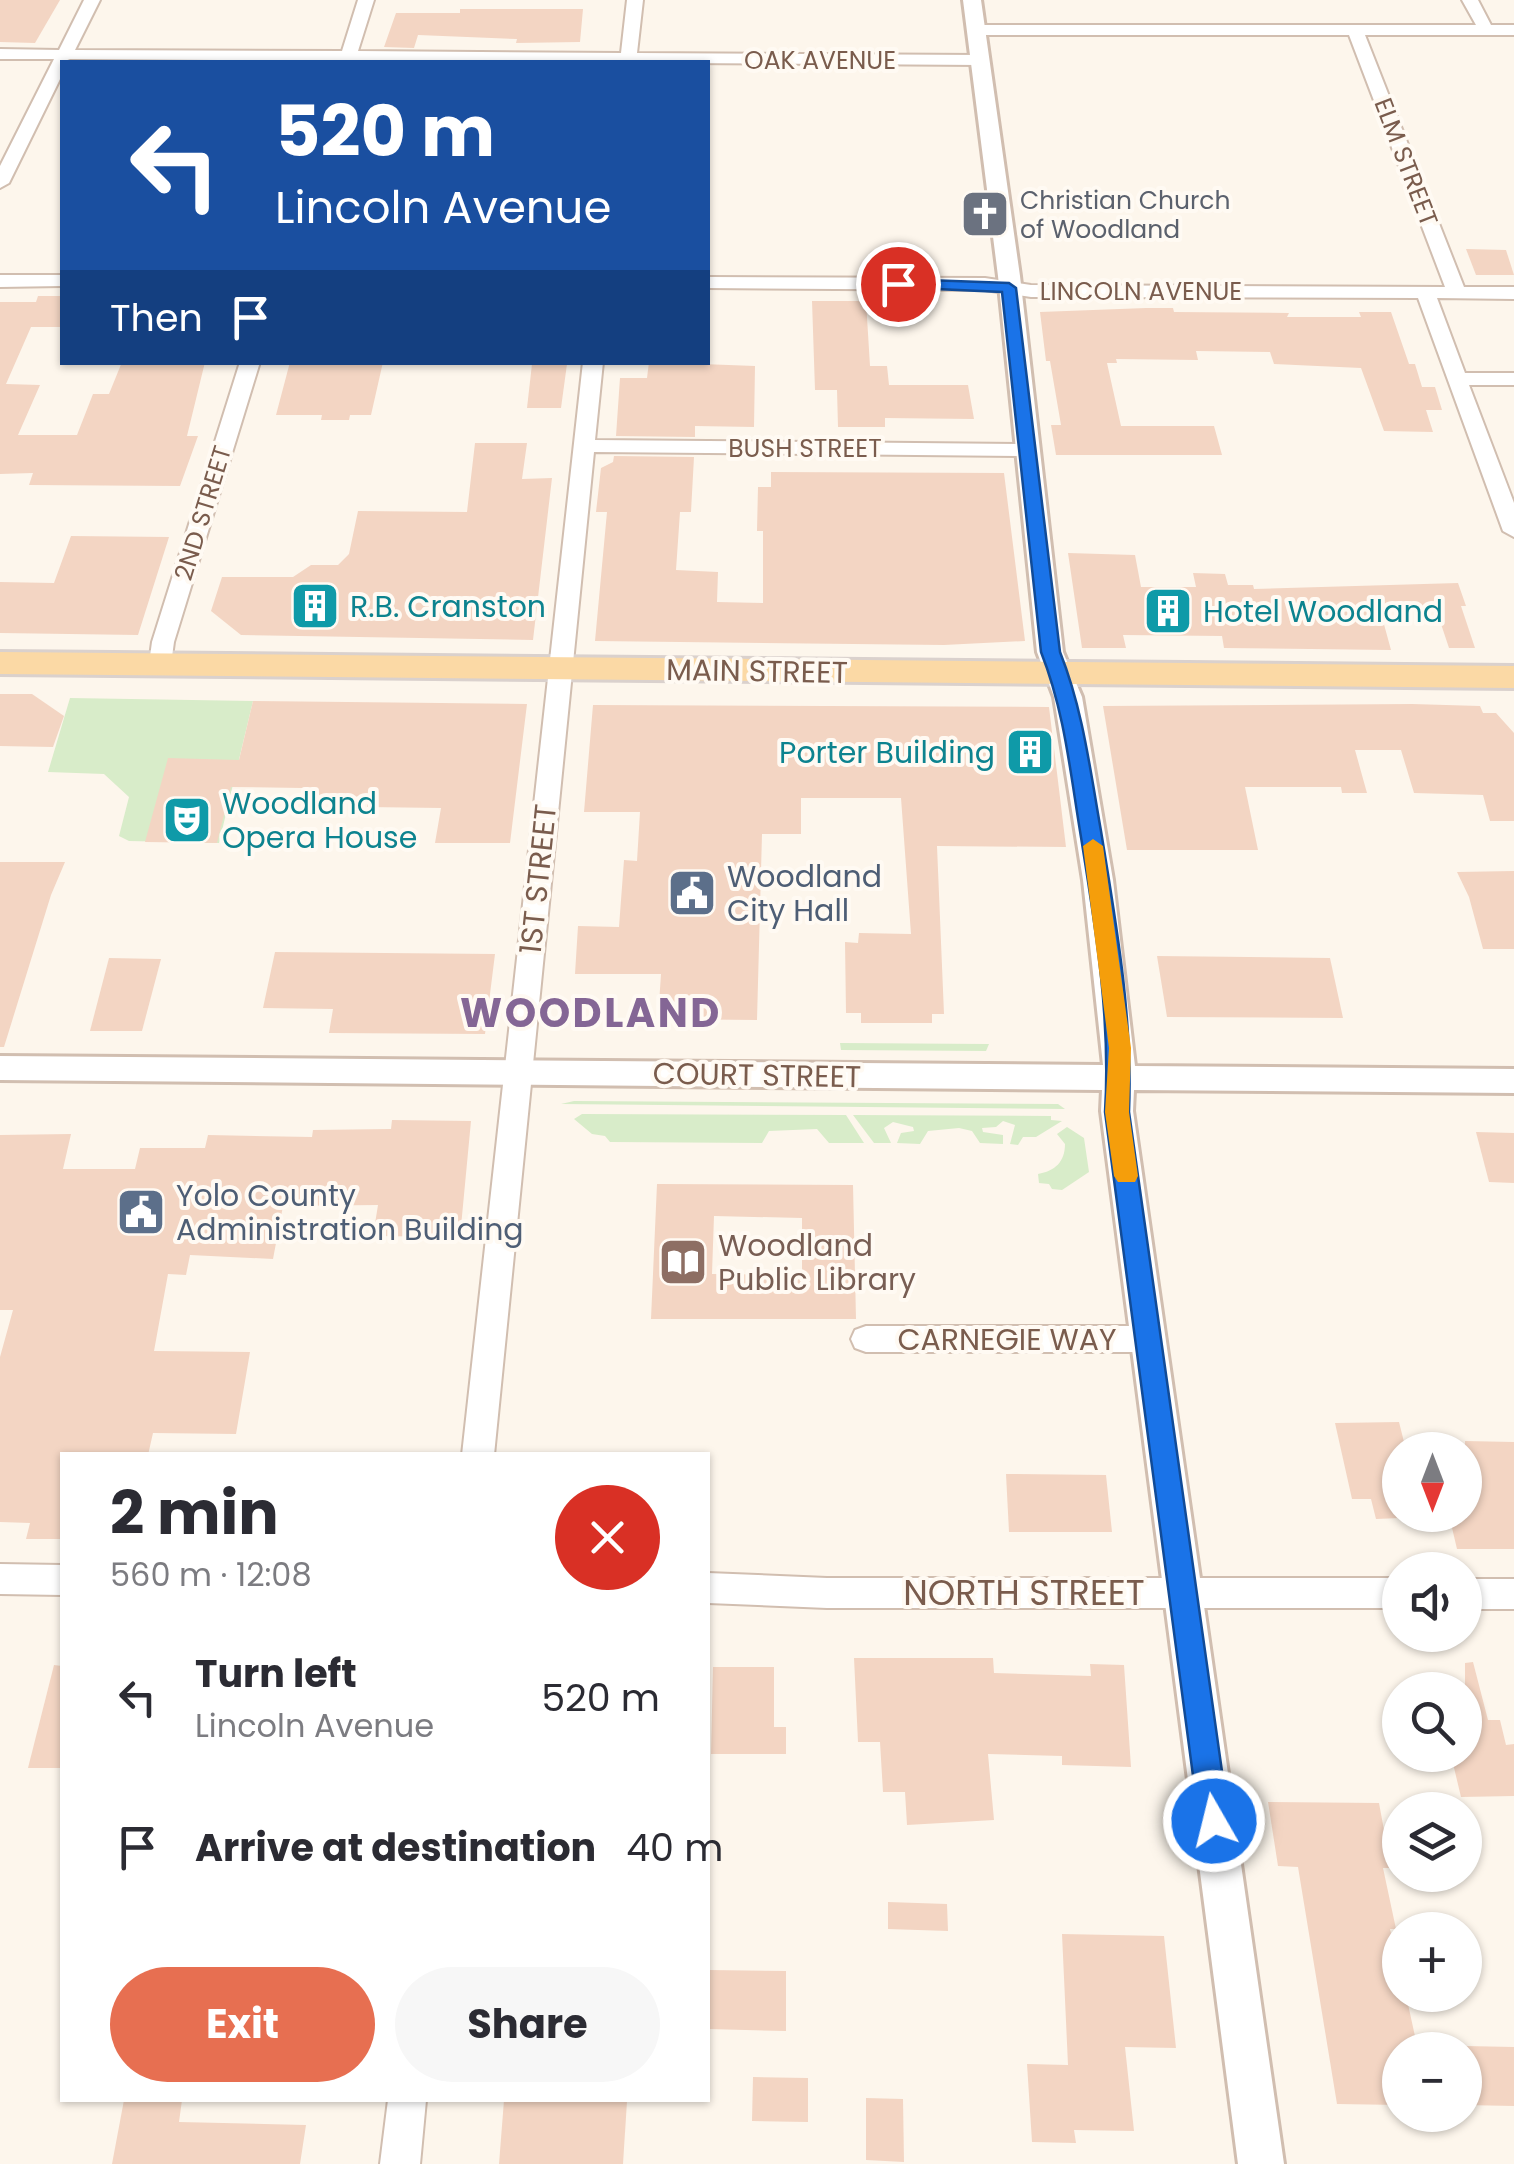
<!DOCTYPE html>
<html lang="en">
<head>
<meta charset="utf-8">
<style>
  body { margin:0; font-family:Poppins,sans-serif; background:#f7f7f7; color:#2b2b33; height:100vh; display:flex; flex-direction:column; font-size:38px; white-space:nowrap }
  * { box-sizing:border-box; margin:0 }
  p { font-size:32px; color:#7c7c81 }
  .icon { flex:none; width:55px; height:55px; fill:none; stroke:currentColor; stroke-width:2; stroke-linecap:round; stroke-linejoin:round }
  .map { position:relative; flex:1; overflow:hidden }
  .details { position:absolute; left:60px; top:1452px; width:650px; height:650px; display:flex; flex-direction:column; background:#fff; border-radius:0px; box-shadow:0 2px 8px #0004 }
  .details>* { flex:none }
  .guide { position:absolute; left:60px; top:60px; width:650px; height:305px; border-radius:0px; box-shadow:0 2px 8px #0004; background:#1a4fa0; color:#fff; overflow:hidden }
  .needle { width:65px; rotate:180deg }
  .buttons { position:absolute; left:1382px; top:1432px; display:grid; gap:20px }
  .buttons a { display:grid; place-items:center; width:100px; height:100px; border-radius:50%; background:#fff; box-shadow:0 2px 8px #0004; font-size:50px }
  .pin { position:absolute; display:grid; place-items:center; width:85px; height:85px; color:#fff; margin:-42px; border:5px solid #fff; border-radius:50%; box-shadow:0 2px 10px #0007 }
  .me { position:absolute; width:110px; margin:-55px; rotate:352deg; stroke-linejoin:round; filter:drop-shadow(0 0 8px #0008) }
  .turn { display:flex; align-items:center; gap:35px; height:210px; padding:0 50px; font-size:45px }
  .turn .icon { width:130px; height:130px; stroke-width:2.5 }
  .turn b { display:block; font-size:70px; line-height:85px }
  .then { display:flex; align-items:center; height:95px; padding:0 50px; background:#0003; gap:20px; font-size:38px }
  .round { display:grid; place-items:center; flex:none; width:105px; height:105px; border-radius:52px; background:#f7f7f7 }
  .summary { display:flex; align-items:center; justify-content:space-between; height:170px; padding:0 50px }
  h1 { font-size:60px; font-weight:700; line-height:75px }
  .cta { display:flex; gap:20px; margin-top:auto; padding:20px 50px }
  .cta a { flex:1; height:115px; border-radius:60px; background:#e76f51; color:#fff; font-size:40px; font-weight:700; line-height:115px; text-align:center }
  .cta a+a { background:#f7f7f7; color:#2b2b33 }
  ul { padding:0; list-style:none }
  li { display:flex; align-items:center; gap:30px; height:150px; padding:0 50px }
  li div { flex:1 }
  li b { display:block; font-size:38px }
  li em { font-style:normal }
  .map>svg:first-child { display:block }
  .green { fill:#d8ecc9 }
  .building { fill:#f3d5c3; fill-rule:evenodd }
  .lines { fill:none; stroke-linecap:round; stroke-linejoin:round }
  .minor-casing { stroke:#d1beb0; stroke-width:4 }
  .tertiary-casing { stroke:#d1beb0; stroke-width:6 }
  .primary-casing { stroke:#dad1cd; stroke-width:6 }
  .minor { fill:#fff; fill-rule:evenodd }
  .tertiary { fill:#fff; fill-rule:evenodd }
  .primary { fill:#fbd9a5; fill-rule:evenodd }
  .route { fill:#1a73e8; stroke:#114b97; stroke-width:2.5 }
  .slow { fill:#f59e0b }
  .labels { text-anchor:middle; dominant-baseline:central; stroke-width:8; stroke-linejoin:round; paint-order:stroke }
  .far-street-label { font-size:25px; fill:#7a5c4d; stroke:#fffaf3 }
  .far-worship-label { font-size:25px; fill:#5b616d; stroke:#fffaf3; text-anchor:start }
  .culture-label { font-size:30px; fill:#0d838f; stroke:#fffaf3; text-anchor:start }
  .street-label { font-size:30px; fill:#7a5c4d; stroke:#fffaf3 }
  .service-label { font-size:30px; fill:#4e5e75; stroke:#fffaf3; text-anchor:start }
  .education-label { font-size:30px; fill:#785e54; stroke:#fffaf3; text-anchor:start }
  .near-street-label { font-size:35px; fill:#7a5c4d; stroke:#fffaf3 }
  .district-label { font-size:40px; font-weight:bold; letter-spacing:2.5px; fill:#846695; stroke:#fffaf3 }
</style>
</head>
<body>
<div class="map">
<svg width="1514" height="2164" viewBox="0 0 1514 2164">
  <rect width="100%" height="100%" fill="#fdf6ec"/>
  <g class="green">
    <polygon points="70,698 253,701 219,843 129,841 119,836 129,797 104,774 48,772"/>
    <polygon points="840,1043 841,1043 989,1044 986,1051 841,1050"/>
    <polygon points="574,1101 1058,1104 1065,1109 561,1104"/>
    <polygon points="582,1114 846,1115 864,1143 829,1143 817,1129 769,1131 762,1143 610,1142 605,1136 592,1134 574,1119"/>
    <polygon points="853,1115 1051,1116 1051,1120 1062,1121 1036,1137 1023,1137 1018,1145 1010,1144 1015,1125 1003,1121 996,1127 982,1128 983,1132 1003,1135 1003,1144 980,1143 972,1131 959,1128 928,1131 920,1144 897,1143 901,1133 914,1131 913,1127 893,1122 884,1128 891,1143 874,1143"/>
    <path d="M1067 1127 1084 1138 1089 1172 1062 1190 1052 1189 1049 1184 1039 1183 1038 1174C1055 1171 1065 1162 1065 1144L1057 1134Z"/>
  </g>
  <g class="building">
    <polygon points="0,0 60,0 35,43 0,42"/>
    <polygon points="460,9 583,9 580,42 516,43 517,39 418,35 414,48 384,47 396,13 460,13"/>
    <polygon points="1466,249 1506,250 1514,275 1476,275"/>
    <polygon points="38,296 62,296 62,327 31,327 6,384 40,385 18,435 77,435 93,394 109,394 122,362 205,362 187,436 198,436 180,486 29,485 33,473 0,474 0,302 36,302"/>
    <polygon points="812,301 866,301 870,366 887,366 889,385 968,385 974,419 885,418 885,427 838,427 837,390 815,390"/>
    <polygon points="1146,308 1173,308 1174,312 1289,313 1287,317 1361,317 1359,312 1391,312 1409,364 1415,364 1422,387 1435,387 1442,410 1426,410 1433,432 1384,431 1361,368 1274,364 1270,352 1196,351 1198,360 1116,359 1117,363 1107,363 1121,426 1214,426 1222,455 1056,455 1051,425 1061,425 1050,361 1046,361 1040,312"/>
    <polygon points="290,362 383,362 371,415 350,415 349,420 321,420 322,415 276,415"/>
    <polygon points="649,362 755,366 754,427 695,426 695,437 616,436 620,378 647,378"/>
    <polygon points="532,364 567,364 561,408 527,408"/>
    <polygon points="475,443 527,443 522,479 552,478 533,640 241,635 211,611 222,577 293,577 311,565 338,565 349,554 358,511 467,512"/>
    <polygon points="614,456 694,457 691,512 680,512 676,570 718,572 717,602 763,603 763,531 757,531 758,487 771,487 771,472 1004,473 1025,641 944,645 595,641 607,512 596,512 601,468 613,462"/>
    <polygon points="71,536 169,537 138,635 0,633 0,582 54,583"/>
    <polygon points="1068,553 1135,555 1141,587 1196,587 1193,573 1225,574 1228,585 1253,585 1254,589 1458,583 1466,606 1461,606 1475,648 1449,648 1436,609 1379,606 1391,650 1224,648 1222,636 1123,635 1126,648 1082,648"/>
    <polygon points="0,694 32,694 64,716 53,747 0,746"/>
    <polygon points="253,701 527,704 510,843 435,843 441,808 367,807 370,797 301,795 303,788 231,787 217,843 145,842 168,758 239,760"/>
    <polygon points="1412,704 1480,706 1483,713 1496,713 1514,733 1514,821 1490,821 1483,795 1414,793 1401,750 1355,750 1367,793 1342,793 1341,787 1245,787 1258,850 1127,850 1103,706"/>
    <polygon points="593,705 1049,707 1066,847 937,846 944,1014 932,1014 932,1023 861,1023 861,1013 846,1013 845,942 858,943 859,933 911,934 901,798 801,798 801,834 762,834 757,1020 658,1019 661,974 575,974 578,926 619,927 624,860 637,861 640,812 584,812"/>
    <polygon points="0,862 65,862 51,895 4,1047 0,1047"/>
    <polygon points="1514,871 1514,949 1483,949 1469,897 1457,872"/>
    <polygon points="275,952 495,954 485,1034 329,1033 333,1009 263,1008"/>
    <polygon points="1157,956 1330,958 1343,1018 1167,1017"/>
    <polygon points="109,958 161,959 142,1031 90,1031"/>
    <polygon points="392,1120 471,1121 460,1237 373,1236 378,1205 283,1206 273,1259 190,1255 186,1275 168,1274 154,1351 250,1352 236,1434 153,1433 148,1455 62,1455 62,1539 26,1539 30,1523 0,1522 0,1357 13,1310 0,1310 0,1135 71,1134 63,1169 135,1169 140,1148 205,1148 208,1135 312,1137 313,1130 391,1129"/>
    <polygon points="1476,1132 1514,1133 1514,1183 1489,1182"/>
    <path d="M657 1184 853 1185 856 1319H651ZM714 1216 802 1218V1275L712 1274Z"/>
    <polygon points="1399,1422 1406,1450 1400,1450 1400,1518 1376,1519 1371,1499 1352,1499 1335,1423"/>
    <polygon points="1465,1441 1514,1442 1514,1549 1457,1549 1449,1515 1465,1515"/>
    <polygon points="1006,1474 1106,1475 1112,1532 1009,1532"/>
    <polygon points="854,1658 993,1658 994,1673 1091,1676 1090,1664 1124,1665 1131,1767 1062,1765 1062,1756 988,1754 994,1820 907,1825 905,1792 883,1792 880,1742 858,1742"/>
    <polygon points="1473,1662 1488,1720 1500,1720 1506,1745 1514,1744 1514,1796 1461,1797 1451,1755 1465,1755 1465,1663"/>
    <polygon points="54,1665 62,1666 62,1768 28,1768"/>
    <polygon points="713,1667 774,1667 774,1727 786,1727 786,1754 711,1754"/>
    <polygon points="1268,1802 1379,1803 1391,1868 1383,1868 1396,1929 1390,1929 1400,1970 1400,1995 1406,1995 1418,2050 1400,2050 1400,2105 1337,2104 1298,1867 1278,1866"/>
    <polygon points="888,1902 947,1904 948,1931 888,1929"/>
    <polygon points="1062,1934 1164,1936 1176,2048 1125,2047 1134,2131 1074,2130 1076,2143 1032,2142 1027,2064 1068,2065"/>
    <polygon points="708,1970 786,1971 786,2031 708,2029"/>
    <polygon points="1465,2046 1514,2047 1514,2106 1465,2105"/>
    <polygon points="753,2077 808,2078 808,2122 752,2121"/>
    <polygon points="866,2098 903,2099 904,2162 866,2160"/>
    <polygon points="124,2100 182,2100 179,2122 306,2125 300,2164 112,2164"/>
    <polygon points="504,2100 627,2101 623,2164 499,2164"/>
  </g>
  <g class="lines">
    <g class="minor-casing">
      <g id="minor">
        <polygon points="84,0 100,0 75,50 342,51 358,0 374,0 358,51 621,53 627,0 643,0 637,53 980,55 988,60 980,65 70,59 62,62 62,75 9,183 0,188 0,166 54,59 0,59 0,49 59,50"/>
        <polygon points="1462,0 1478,0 1491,25 1514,25 1514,35 1365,35 1464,287 1514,287 1514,299 1437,298 1465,373 1514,373 1514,385 1469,385 1514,503 1514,537 1503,531 1418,298 1031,297 985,290 708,288 708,277 985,278 1031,285 1445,287 1349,35 976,35 968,30 976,25 1476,25"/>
        <polygon points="0,275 62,275 62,286 0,287"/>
        <polygon points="240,362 260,362 174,642 171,664 160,671 152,669 149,664 152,642"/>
        <polygon points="583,362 603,362 595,440 1027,444 1037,450 1027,456 594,452 494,1455 462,1455"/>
        <polygon points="866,1326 1149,1326 1160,1330 1164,1339 1160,1348 1149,1352 866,1352 855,1348 851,1339 855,1330"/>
        <polygon points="0,1564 62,1565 62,1595 0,1594"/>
        <polygon points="708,1573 827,1578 1400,1578 1400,1608 827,1608 708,1603"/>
        <rect x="1465" y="1579" width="49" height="30"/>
        <polygon points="388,2100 426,2100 420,2164 380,2164"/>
      </g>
    </g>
    <g class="tertiary-casing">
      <polygon id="tertiary" points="963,0 981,0 1020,276 1063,652 1082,697 1113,880 1135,1066 1514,1069 1514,1093 1134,1090 1133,1111 1284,2164 1238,2164 1101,1111 1102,1090 0,1080 0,1056 1103,1065 1083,880 1054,697 1037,652 998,276"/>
    </g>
    <g class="primary-casing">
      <polygon id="primary" points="0,652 1514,666 1514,688 0,674"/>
    </g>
    <use href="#minor" class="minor"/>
    <use href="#tertiary" class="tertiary"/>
    <use href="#primary" class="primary"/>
  </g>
  <path class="route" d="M898 279 1009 283 1016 288 1060 652C1083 710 1090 769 1101 831 1116 923 1133 1017 1129 1112L1229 1821 1225 1832 1214 1836 1204 1832 1199 1821 1105 1112C1111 1017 1095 924 1080 831 1070 770 1064 710 1041 652L1002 292 892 287 890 284Z"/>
  <polygon class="slow" points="1093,839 1103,846 1131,1048 1129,1112 1138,1176 1135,1182 1118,1182 1114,1176 1105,1112 1109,1048 1083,846"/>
  <defs>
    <g id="church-square" transform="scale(2.5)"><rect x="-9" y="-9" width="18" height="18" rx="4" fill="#6b7280" stroke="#fffaf3"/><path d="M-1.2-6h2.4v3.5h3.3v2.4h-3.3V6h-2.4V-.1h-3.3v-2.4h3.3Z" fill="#fff"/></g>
    <g id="building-square" transform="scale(2.5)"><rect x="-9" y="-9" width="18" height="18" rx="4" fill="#0f9aa8" stroke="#fffaf3"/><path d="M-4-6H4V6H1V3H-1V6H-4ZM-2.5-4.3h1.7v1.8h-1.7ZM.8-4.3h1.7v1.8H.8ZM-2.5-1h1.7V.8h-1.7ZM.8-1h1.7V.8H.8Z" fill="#fff"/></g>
    <g id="theatre-square" transform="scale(2.5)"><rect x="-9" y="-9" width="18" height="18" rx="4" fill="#0f9aa8" stroke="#fffaf3"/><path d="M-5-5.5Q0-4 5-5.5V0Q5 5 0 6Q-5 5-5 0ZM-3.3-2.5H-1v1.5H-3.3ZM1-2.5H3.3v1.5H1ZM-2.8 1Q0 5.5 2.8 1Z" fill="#fff"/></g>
    <g id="civic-square" transform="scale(2.5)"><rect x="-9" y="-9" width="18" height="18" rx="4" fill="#5c6f8a" stroke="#fffaf3"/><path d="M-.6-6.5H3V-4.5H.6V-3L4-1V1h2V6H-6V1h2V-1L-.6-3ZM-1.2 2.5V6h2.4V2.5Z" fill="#fff"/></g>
    <g id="library-square" transform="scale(2.5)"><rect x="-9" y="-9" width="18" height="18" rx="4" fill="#8d6e63" stroke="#fffaf3"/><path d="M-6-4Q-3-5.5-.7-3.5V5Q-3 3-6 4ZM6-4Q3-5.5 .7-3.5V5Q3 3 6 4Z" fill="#fff"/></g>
  </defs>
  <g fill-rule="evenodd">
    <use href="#church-square" x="985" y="214"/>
    <use href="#building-square" x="315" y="606"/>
    <use href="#building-square" x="1168" y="611"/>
    <use href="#building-square" x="1030" y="752"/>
    <use href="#theatre-square" x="187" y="820"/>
    <use href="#civic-square" x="692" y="893"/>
    <use href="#civic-square" x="141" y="1212"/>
    <use href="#library-square" x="683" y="1262"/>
  </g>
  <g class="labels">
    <g class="far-street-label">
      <text x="820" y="60">OAK AVENUE</text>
      <text transform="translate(1406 162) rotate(69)">ELM STREET</text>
      <text x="1141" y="291">LINCOLN AVENUE</text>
      <text x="805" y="448">BUSH STREET</text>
      <text transform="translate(203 513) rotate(-73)">2ND STREET</text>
    </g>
    <g class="far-worship-label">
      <text x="1020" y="200">Christian Church<tspan x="1020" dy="29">of Woodland</tspan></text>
    </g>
    <g class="culture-label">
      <text x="350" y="606">R.B. Cranston</text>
      <text x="1203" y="611">Hotel Woodland</text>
      <text x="995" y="752" text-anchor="end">Porter Building</text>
      <text x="222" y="803">Woodland<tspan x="222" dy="34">Opera House</tspan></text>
    </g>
    <g class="street-label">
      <text transform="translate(757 671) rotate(1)">MAIN STREET</text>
      <text transform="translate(538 879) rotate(-84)">1ST STREET</text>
      <text transform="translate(757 1075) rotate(1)">COURT STREET</text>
      <text x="1007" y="1339">CARNEGIE WAY</text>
    </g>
    <g class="service-label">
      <text x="727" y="876">Woodland<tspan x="727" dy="34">City Hall</tspan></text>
      <text x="176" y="1195">Yolo County<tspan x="176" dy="34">Administration Building</tspan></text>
    </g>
    <g class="education-label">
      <text x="718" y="1245">Woodland<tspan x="718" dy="34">Public Library</tspan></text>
    </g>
    <g class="near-street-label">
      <text x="1024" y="1592">NORTH STREET</text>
    </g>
    <g class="district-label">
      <text x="591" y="1013">WOODLAND</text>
    </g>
  </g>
</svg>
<div class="buttons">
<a><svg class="needle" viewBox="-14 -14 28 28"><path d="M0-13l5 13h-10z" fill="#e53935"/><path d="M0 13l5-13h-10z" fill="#7c7c81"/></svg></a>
<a><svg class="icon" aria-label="sound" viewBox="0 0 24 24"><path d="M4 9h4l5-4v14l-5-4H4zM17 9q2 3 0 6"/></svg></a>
<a><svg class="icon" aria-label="search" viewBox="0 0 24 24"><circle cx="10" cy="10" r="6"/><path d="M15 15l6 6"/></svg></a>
<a><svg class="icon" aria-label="layers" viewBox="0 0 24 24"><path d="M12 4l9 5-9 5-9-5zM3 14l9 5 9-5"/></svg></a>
<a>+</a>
<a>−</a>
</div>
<div class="pin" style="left:898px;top:284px;background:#d93025"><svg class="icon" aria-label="arrive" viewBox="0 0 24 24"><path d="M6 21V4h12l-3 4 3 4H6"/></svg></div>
<svg class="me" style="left:1214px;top:1821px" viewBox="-20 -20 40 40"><circle r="17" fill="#1a73e8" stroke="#fff" stroke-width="3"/><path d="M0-11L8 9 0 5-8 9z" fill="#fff"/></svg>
<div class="guide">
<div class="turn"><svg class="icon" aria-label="left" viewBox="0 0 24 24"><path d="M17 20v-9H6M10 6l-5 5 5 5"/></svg><div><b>520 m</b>Lincoln Avenue</div></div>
<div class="then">Then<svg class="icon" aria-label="arrive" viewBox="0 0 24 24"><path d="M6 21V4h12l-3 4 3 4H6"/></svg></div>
</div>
<section class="details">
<div class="summary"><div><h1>2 min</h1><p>560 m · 12:08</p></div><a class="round" style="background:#d93025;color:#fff"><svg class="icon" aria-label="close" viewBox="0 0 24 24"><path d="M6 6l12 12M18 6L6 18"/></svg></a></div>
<ul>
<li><svg class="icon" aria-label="left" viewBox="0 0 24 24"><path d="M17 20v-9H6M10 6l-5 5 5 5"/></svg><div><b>Turn left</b><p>Lincoln Avenue</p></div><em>520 m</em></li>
<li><svg class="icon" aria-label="arrive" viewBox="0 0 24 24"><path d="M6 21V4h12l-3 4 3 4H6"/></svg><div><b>Arrive at destination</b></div><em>40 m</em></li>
</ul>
<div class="cta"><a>Exit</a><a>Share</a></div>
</section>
</div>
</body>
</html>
